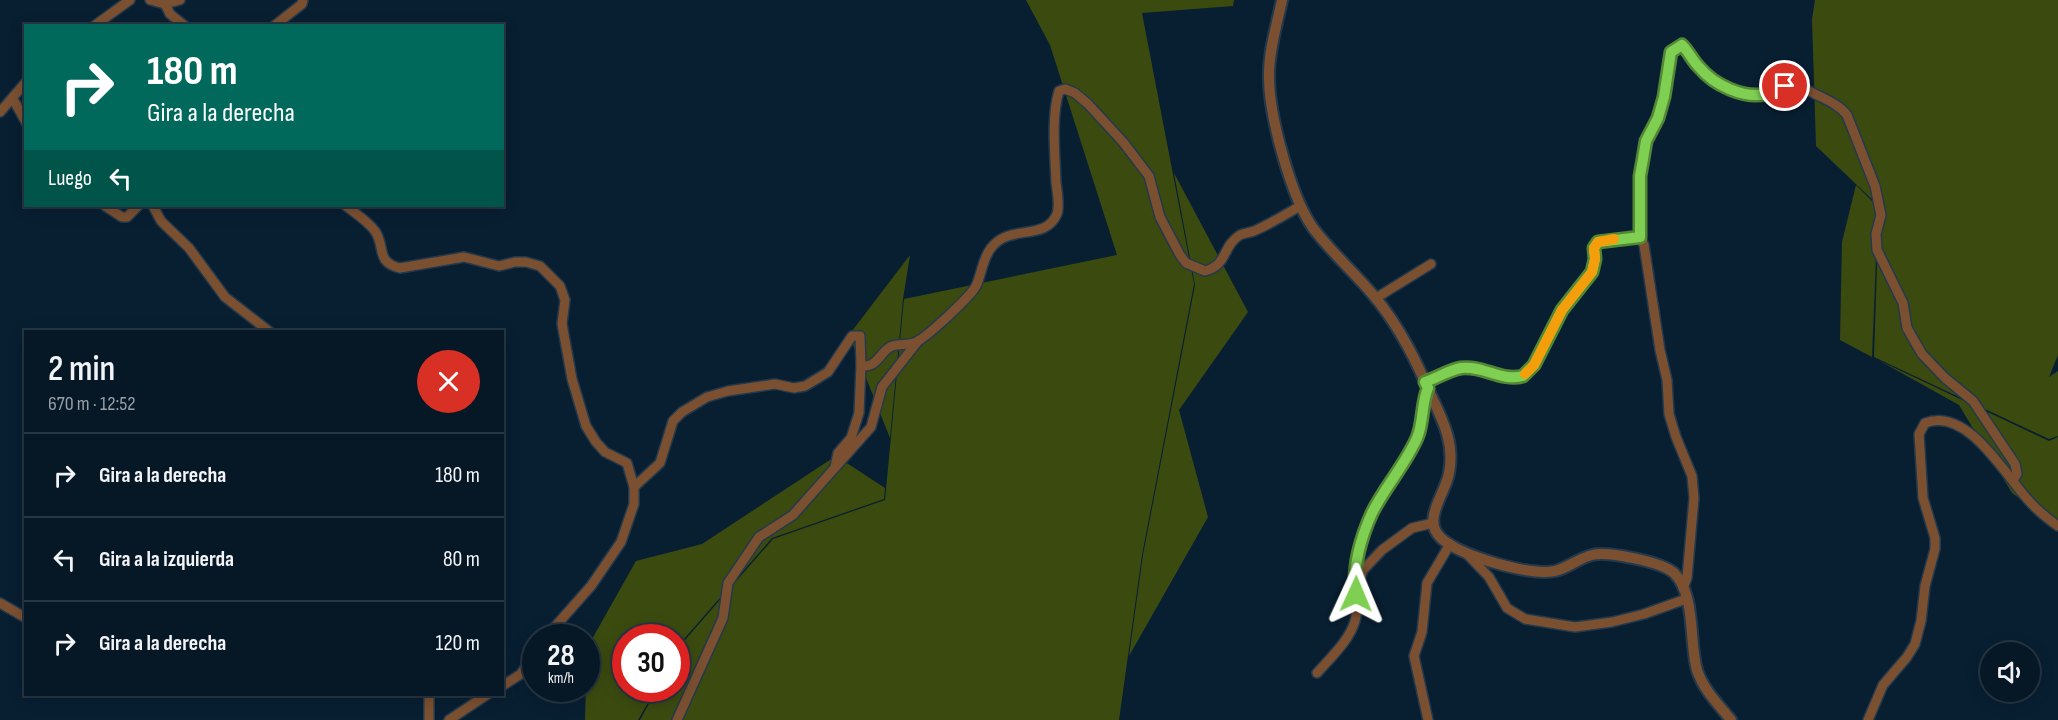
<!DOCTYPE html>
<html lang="es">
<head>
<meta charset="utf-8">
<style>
  body { margin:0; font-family:"Sofia Sans Condensed",sans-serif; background:#142432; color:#f1f3f6; height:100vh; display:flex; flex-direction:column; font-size:22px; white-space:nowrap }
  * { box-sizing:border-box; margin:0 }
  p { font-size:20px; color:#989fa7 }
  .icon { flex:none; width:33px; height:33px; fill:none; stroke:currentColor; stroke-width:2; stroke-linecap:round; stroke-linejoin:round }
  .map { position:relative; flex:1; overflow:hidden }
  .drawer { position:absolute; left:24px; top:330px; width:480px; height:366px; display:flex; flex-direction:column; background:#061726; border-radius:0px; box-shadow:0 3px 15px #0003,0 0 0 2px #273643 }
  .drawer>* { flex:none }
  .top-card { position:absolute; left:24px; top:24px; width:480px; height:183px; border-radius:0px; box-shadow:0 3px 15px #0003,0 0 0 2px #273643; background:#00695c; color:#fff; overflow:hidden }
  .fabs { position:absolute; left:1980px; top:642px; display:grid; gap:12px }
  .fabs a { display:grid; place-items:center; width:60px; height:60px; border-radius:50%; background:#061726; box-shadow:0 3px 15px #0003,0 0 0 2px #273643; font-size:30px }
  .speed { position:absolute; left:522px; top:624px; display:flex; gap:12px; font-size:30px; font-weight:700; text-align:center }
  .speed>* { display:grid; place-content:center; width:78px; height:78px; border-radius:50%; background:#061726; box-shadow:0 3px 15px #0003,0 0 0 2px #273643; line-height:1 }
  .speed small { font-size:15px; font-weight:400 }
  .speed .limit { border:9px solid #d22; background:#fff; color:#111 }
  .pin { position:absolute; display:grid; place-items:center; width:51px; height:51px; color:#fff; margin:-26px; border:3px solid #fff; border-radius:50%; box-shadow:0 2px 6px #0007 }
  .me { position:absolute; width:66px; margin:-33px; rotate:1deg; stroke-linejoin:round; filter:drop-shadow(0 0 4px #0008) }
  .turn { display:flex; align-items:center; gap:21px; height:126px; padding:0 24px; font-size:27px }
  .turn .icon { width:78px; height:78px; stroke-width:2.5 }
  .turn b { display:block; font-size:42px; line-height:51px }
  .then { display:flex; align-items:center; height:57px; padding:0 24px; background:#0003; gap:12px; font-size:22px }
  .round { display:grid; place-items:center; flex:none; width:63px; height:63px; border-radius:32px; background:#142432 }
  .headline { display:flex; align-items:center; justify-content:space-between; height:102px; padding:0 24px }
  h1 { font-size:36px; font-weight:600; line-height:45px }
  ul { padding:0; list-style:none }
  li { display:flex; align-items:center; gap:18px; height:84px; padding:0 24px; border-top:2px solid #273643 }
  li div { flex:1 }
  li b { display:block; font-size:22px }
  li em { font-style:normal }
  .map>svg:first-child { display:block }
  .green { fill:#3b4b10 }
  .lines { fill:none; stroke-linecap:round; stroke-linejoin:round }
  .minor-casing { stroke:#24394c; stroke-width:12 }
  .tertiary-casing { stroke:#24394c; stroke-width:14 }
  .minor { stroke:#7b5031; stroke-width:9 }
  .tertiary { stroke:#7b5031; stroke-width:10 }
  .route-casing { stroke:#538735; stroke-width:15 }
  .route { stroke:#7fd052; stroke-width:10 }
  .slow { stroke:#f59e0b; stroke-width:10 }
</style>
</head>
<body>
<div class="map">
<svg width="2058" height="720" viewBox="0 0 2058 720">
  <rect width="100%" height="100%" fill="#081f32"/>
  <g class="green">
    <polygon points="1026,0 1234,0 1233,6 1142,13 1194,284 1142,555 1119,720 640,720 657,689 676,688 677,654 685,640 773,539 885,500 904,299 1117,255 1050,45"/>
    <polygon points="1815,0 2058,0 2058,355 2049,377 2058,371 2058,436 2049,439 1874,357 1879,206 1816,146 1812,19"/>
    <polygon points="1174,173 1248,312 1179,410 1208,517 1129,656 1143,555 1195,285"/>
    <polygon points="1856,185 1878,207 1872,357 1840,340 1842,242"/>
    <polygon points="910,255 903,299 890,438 849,335"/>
    <polygon points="1880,361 2049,441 2058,437 2058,526 2012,493 1959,405"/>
    <polygon points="836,456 885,488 884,499 772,538 684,639 677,652 676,638 626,638 626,688 656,689 638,720 585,720 587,648 636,561 702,544"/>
  </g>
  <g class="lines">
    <g class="minor-casing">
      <g id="minor">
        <polyline points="150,0 165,4 180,0"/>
        <polyline points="165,4 170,14 185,26"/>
        <polyline points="94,26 130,0"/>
        <polyline points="274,26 302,4 303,0"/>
        <polyline points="13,99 26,122"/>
        <polyline points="0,112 26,82"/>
        <polyline points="105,206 122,217 127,217 138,206"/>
        <polyline points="153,206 161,221 189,248 225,297 270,332"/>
        <path d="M346 206C355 213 368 221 375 231 386 247 375 262 400 268L464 257 499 266 515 262H526L540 266 560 286 565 300 562 324 572 379 586 426 596 442 605 452 627 463 634 487V504L621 542 591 586 545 638"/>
        <polyline points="1376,298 1431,264"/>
        <path d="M1426 383C1437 377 1449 370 1462 368 1483 365 1501 382 1523 376L1534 365 1561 310 1592 272 1595 259 1594 248 1597 242 1640 237"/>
        <polyline points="835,467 838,453 851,438 859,413 861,365"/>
        <path d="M634 487 660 463 673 421 682 412 707 397 728 391 775 384 794 388 805 386 828 372 852 336H860L861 365C875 370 879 354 890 347 897 343 908 346 916 342 927 337 970 297 976 286 982 273 982 260 991 248 1010 223 1045 242 1057 214 1060 206 1057 191 1056 182 1055 155 1051 117 1059 91L1065 89 1075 93 1088 104 1123 142 1149 176 1160 217 1180 255 1186 263 1205 271C1228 265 1222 246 1240 235 1244 233 1249 233 1254 231 1270 224 1285 215 1300 206"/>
        <polyline points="1467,554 1489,577 1507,608 1525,619 1575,627 1612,622 1644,614 1686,599"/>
        <polyline points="1358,585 1363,570 1382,550 1412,528 1433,523"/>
        <path d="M1683 588 1687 578 1694 498 1692 476 1676 437 1669 414 1667 380 1660 350 1644 245 1640 237V176L1646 141 1658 118 1664 97 1671 52 1682 45C1694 55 1699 71 1712 81 1737 98 1773 99 1794 78 1805 95 1833 97 1847 115L1875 186 1881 215 1876 234 1877 250 1903 303 1907 328 1922 354 1945 378 1973 401 2015 464 2017 474 2013 480"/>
        <polyline points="0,603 26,618"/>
        <path d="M1317 673C1331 657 1349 641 1355 621 1359 608 1355 597 1354 584 1353 571 1358 556 1362 544 1365 534 1368 523 1372 513 1384 487 1405 466 1417 438 1423 422 1421 404 1428 389"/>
        <polyline points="502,686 521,674 536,650"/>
        <polyline points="429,720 429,694"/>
        <polyline points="449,720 488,694"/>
        <polyline points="677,720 723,618 728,583 759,537 793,515 871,427 882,387 918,341"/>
        <polyline points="1428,720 1414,656 1422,632 1427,583 1450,544"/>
        <path d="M1868 720 1883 685 1907 657 1915 644 1921 621 1925 586 1935 549V538L1923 498 1919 434 1925 423C1968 406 2006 477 2030 502 2038 511 2048 519 2058 526"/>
      </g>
    </g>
    <g class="tertiary-casing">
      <path id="tertiary" d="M1282 0C1277 24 1269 50 1269 74 1268 113 1291 197 1313 228 1331 252 1354 272 1374 296 1395 321 1412 352 1425 382 1438 412 1456 439 1449 473 1446 493 1421 520 1441 538 1460 556 1529 576 1555 571 1568 568 1579 558 1592 555 1608 551 1662 562 1674 573 1696 594 1689 643 1697 670 1703 689 1718 704 1731 720"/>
    </g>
    <use href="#minor" class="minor"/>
    <use href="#tertiary" class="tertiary"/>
  </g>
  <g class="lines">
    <g class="route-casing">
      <path id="route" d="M1356 594C1352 568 1361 537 1372 513 1385 487 1405 465 1417 438 1424 422 1421 404 1428 388L1425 382C1437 378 1449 370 1461 368 1483 365 1501 382 1523 376L1534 365 1562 310 1592 272 1595 259 1594 248 1598 242 1640 237V176L1643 159 1646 141 1658 118 1664 97 1671 52 1682 45C1689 52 1692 60 1699 67 1714 85 1743 99 1767 94 1773 92 1780 89 1785 86"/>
    </g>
    <use href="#route" class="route"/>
    <polyline class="slow" points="1525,374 1534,365 1562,310 1592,272 1595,259 1594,248 1598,242 1614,239"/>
  </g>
</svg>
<div class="fabs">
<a><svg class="icon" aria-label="sound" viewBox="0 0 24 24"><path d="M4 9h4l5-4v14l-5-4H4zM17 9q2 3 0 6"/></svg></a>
</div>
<div class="speed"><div>28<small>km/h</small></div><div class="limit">30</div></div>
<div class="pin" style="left:1785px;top:86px;background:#d93025"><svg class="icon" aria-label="arrive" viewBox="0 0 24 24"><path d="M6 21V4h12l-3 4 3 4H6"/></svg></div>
<svg class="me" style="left:1356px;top:594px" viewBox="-20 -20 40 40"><path d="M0-17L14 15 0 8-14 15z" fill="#7fd052" stroke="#fff" stroke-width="4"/></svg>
<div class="top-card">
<div class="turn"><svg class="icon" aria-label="right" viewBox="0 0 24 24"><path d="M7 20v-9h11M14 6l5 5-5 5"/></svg><div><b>180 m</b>Gira a la derecha</div></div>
<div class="then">Luego<svg class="icon" aria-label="left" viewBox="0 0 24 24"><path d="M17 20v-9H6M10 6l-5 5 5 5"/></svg></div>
</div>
<section class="drawer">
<div class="headline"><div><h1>2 min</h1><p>670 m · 12:52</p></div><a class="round" style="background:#d93025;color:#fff"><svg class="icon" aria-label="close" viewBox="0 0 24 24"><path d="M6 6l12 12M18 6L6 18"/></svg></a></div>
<ul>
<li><svg class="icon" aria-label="right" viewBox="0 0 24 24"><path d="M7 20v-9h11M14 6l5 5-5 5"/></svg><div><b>Gira a la derecha</b></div><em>180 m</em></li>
<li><svg class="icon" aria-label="left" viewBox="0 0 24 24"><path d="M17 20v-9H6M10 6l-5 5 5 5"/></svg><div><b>Gira a la izquierda</b></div><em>80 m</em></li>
<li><svg class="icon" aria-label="right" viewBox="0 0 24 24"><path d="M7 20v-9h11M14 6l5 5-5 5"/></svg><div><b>Gira a la derecha</b></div><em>120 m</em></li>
</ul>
</section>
</div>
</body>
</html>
